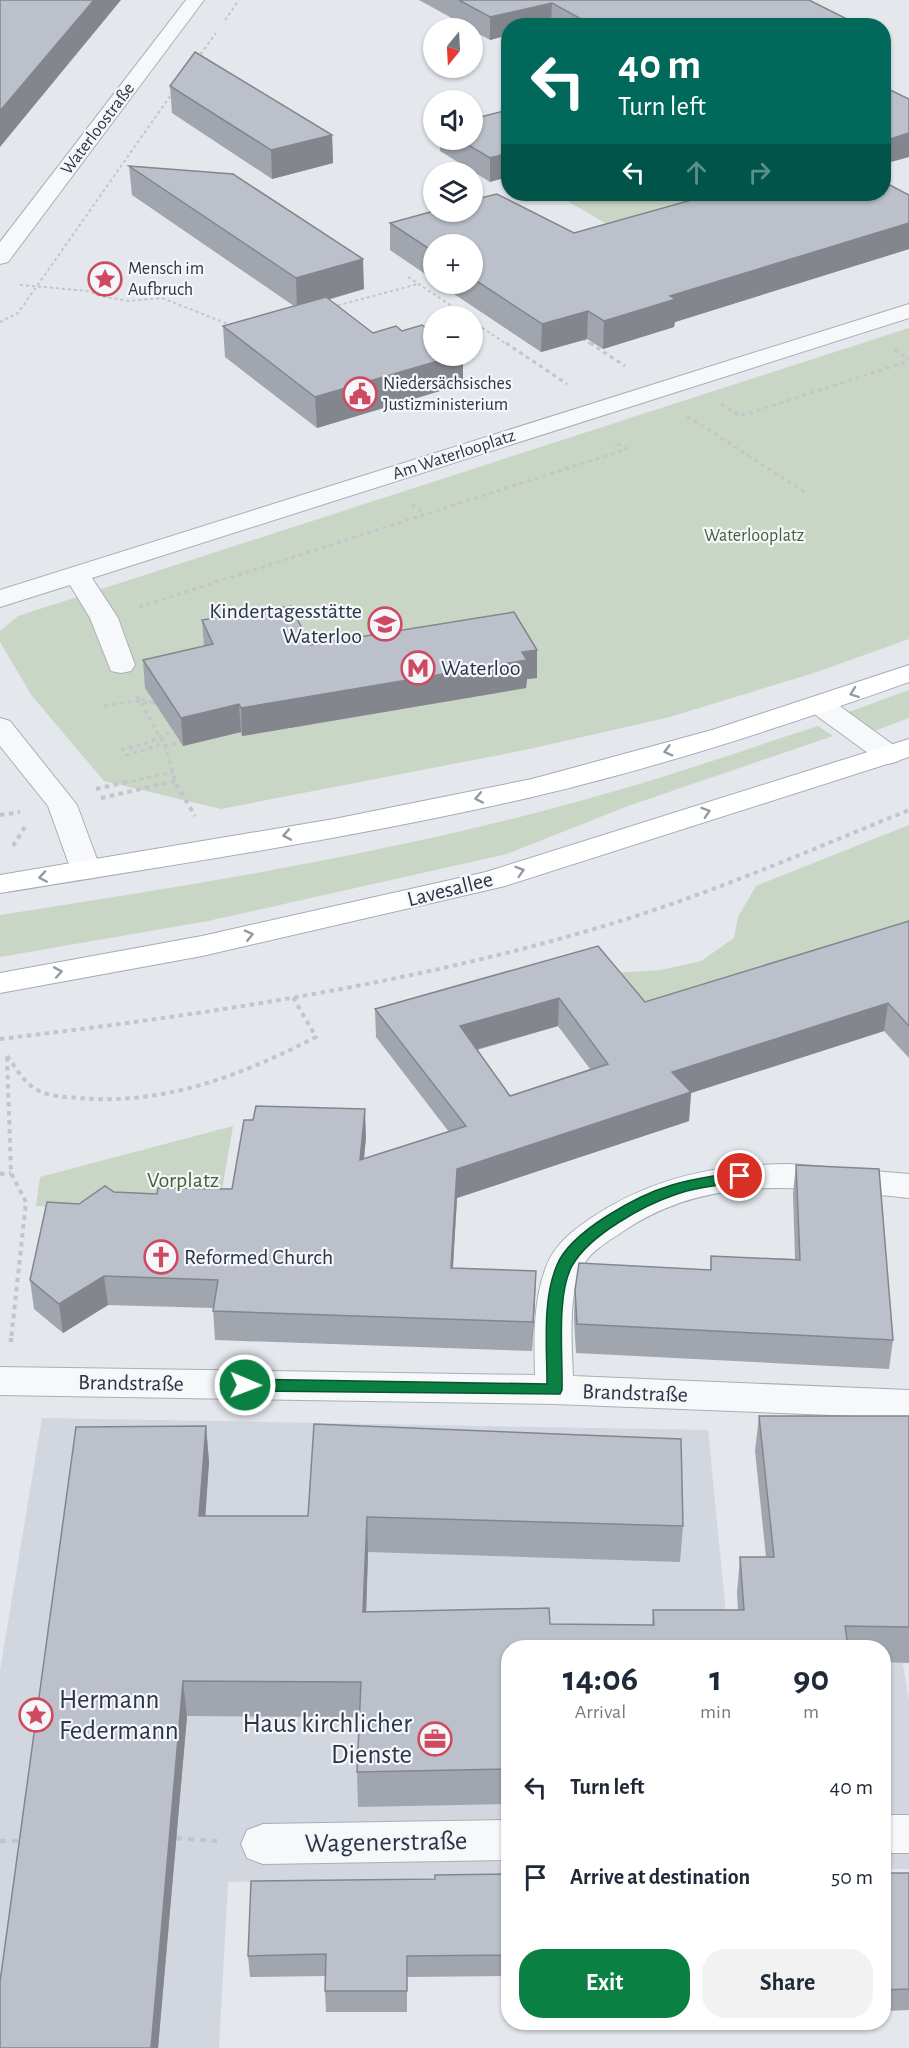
<!DOCTYPE html>
<html lang="en">
<head>
<meta charset="utf-8">
<style>
  body { margin:0; font-family:"Alegreya Sans",sans-serif; background:#f2f2f3; color:#1f2937; height:100vh; display:flex; flex-direction:column; font-size:22px; white-space:nowrap }
  * { box-sizing:border-box; margin:0 }
  p { font-size:20px; color:#747a83 }
  .icon { flex:none; width:33px; height:33px; fill:none; stroke:currentColor; stroke-width:2; stroke-linecap:round; stroke-linejoin:round }
  .map { position:relative; flex:1; overflow:hidden }
  .sheet { position:absolute; left:501px; top:1640px; width:390px; height:390px; display:flex; flex-direction:column; background:#fff; border-radius:24px; box-shadow:0 2px 4px #0004 }
  .sheet>* { flex:none }
  .top-card { position:absolute; left:501px; top:18px; width:390px; height:183px; border-radius:24px; box-shadow:0 2px 4px #0004; background:#00695c; color:#fff; overflow:hidden }
  .needle { width:39px; rotate:198deg }
  .controls { position:absolute; left:423px; top:18px; display:grid; gap:12px }
  .controls a { display:grid; place-items:center; width:60px; height:60px; border-radius:50%; background:#fff; box-shadow:0 2px 4px #0004; font-size:30px }
  .pin { position:absolute; display:grid; place-items:center; width:51px; height:51px; color:#fff; margin:-26px; border:3px solid #fff; border-radius:50%; box-shadow:0 2px 6px #0007 }
  .me { position:absolute; width:66px; margin:-33px; rotate:91deg; stroke-linejoin:round; filter:drop-shadow(0 0 4px #0008) }
  .turn { display:flex; align-items:center; gap:21px; height:126px; padding:0 18px; font-size:27px }
  .turn .icon { width:78px; height:78px; stroke-width:2.5 }
  .turn b { display:block; font-size:42px; line-height:51px }
  .lanes { display:flex; align-items:center; height:57px; padding:0 18px; background:#0003; justify-content:center; gap:30px; direction:ltr }
  .lanes .off { opacity:.35 }
  .eta { display:flex; justify-content:space-evenly; align-items:center; height:102px; text-align:center }
  .eta b { font-size:36px; font-weight:600; line-height:42px }
  .action { display:flex; gap:12px; margin-top:auto; padding:12px 18px }
  .action a { flex:1; height:69px; border-radius:24px; background:#0b8043; color:#fff; font-size:24px; font-weight:600; line-height:69px; text-align:center }
  .action a+a { background:#f2f2f3; color:#1f2937 }
  ul { padding:0; list-style:none }
  li { display:flex; align-items:center; gap:18px; height:90px; padding:0 18px }
  li div { flex:1 }
  li b { display:block; font-size:22px }
  li em { font-style:normal }
  .map>svg:first-child { display:block }
  .built { fill:#d2d6de }
  .green { fill:#cad6c5 }
  .lines { fill:none; stroke-linecap:round; stroke-linejoin:round }
  .minor-casing { stroke:#a9aeb7; stroke-width:2 }
  .major-casing { stroke:#a3acb8; stroke-width:2 }
  .path-far3 { stroke:#c2c5cb; stroke-width:2; stroke-dasharray:3 3; stroke-linecap:butt }
  .path-far2 { stroke:#c2c5cb; stroke-width:3; stroke-dasharray:4 4; stroke-linecap:butt }
  .path-far1 { stroke:#c2c5cb; stroke-width:4; stroke-dasharray:4.5 4.5; stroke-linecap:butt }
  .path { stroke:#c2c5cb; stroke-width:4.5; stroke-dasharray:6 6; stroke-linecap:butt }
  .minor { fill:#f7f8fa; fill-rule:evenodd }
  .major { fill:#fff; fill-rule:evenodd }
  .wall { fill:#a1a5ae; fill-rule:evenodd }
  .shaded-wall { fill:#83868d }
  .building { fill:#bbc0ca; stroke:#83868d; stroke-width:1.5; fill-rule:evenodd }
  .oneway { stroke:#959aa2 }
  .route { fill:#0b8043; stroke:#07532c; stroke-width:1.5 }
  .labels { text-anchor:middle; dominant-baseline:central; stroke-width:4.5; stroke-linejoin:round; paint-order:stroke }
  .far-street-label { font-size:18px; fill:#2b3545; stroke:#f4f6f9 }
  .far-poi-label { font-size:18px; fill:#2b3545; stroke:#f4f6f9; text-anchor:start }
  .far-park-label { font-size:18px; fill:#416038; stroke:#f4f6f9 }
  .poi-label { font-size:22px; fill:#2b3545; stroke:#f4f6f9; text-anchor:start }
  .street-label { font-size:22px; fill:#2b3545; stroke:#f4f6f9 }
  .park-label { font-size:22px; fill:#416038; stroke:#f4f6f9 }
  .near-poi-label { font-size:27px; fill:#2b3545; stroke:#f4f6f9; text-anchor:start }
  .near-street-label { font-size:27px; fill:#2b3545; stroke:#f4f6f9 }
</style>
</head>
<body>
<div class="map">
<svg width="909" height="2048" viewBox="0 0 909 2048">
  <rect width="100%" height="100%" fill="#e4e7ec"/>
  <polygon class="built" points="42,1418 708,1430 728,1634 898,1635 909,1702 909,1869 884,1869 884,1647 508,1647 508,1876 228,1882 219,2048 0,2048 0,1670"/>
  <g class="green">
    <polygon points="585,194 746,194 617,230 564,199"/>
    <polygon points="909,328 909,639 817,672 670,717 525,750 221,809 104,781 32,696 0,642 0,631 18,616"/>
    <polygon points="909,690 909,718 869,733 843,714"/>
    <path d="M818 726 833 736 628 806 507 854 208 921 0 957V915C201 884 406 851 601 795 674 775 746 749 818 726Z"/>
    <polygon points="909,825 909,948 644,1030 597,974 661,970 701,961 734,938 738,917 756,886"/>
    <polygon points="233,1126 217,1219 36,1206 40,1177"/>
  </g>
  <g class="lines">
    <g class="minor-casing">
      <g id="minor">
        <polygon points="186,0 204,0 8,262 0,264 0,242"/>
        <polygon points="909,304 909,318 92,578 118,618 135,665 131,671 121,673 111,671 90,618 70,585 0,607 0,590"/>
        <polygon points="820,696 830,699 899,749 904,755 899,761 889,764 879,761 810,711 806,705 810,699"/>
        <polygon points="0,718 10,721 77,805 101,870 97,877 86,879 75,877 71,870 48,806 0,746"/>
        <path d="M790 1164 909 1174V1198C808 1188 711 1171 622 1232 609 1241 592 1250 584 1264 567 1290 572 1346 573 1376L909 1390V1418L554 1404 0 1395V1367L535 1375C534 1340 533 1301 546 1267 554 1245 572 1231 591 1218 653 1177 717 1164 790 1164Z"/>
        <rect x="884" y="1815" width="25" height="38"/>
        <polygon points="508,1820 508,1860 263,1864 247,1858 241,1844 247,1830 263,1824"/>
      </g>
    </g>
    <g class="major-casing">
      <g id="major">
        <path d="M909 665V682C785 726 660 767 532 797 356 838 178 864 0 893V875L334 819 532 779 712 730Z"/>
        <polygon points="909,739 909,757 505,886 202,956 0,993 0,973 202,936 486,872"/>
      </g>
    </g>
    <g class="path-far3">
      <polyline points="225,20 239,0"/>
      <polyline points="197,59 216,33"/>
      <polyline points="408,277 467,316"/>
      <polyline points="20,285 89,291 100,296 129,301 162,298 233,326"/>
      <polyline points="332,307 418,284"/>
      <polyline points="472,321 508,345"/>
      <polyline points="0,322 18,313 173,92"/>
      <polyline points="583,339 592,345"/>
    </g>
    <g class="path-far2">
      <polyline points="506,343 567,384"/>
      <polyline points="590,343 625,366"/>
      <polyline points="894,350 909,359"/>
      <polyline points="721,404 740,416 909,361"/>
      <polyline points="687,416 806,493"/>
      <polyline points="412,504 424,514"/>
      <polyline points="139,607 627,449 613,441"/>
      <polyline points="137,696 165,746 176,783"/>
      <polyline points="104,706 134,701 160,704 137,698"/>
      <polyline points="164,746 185,741"/>
      <polyline points="121,750 147,743 168,733 157,746 124,756"/>
      <polyline points="124,783 173,772"/>
    </g>
    <g class="path-far1">
      <polyline points="176,784 195,816"/>
      <polyline points="96,789 131,781"/>
      <polyline points="101,798 175,781"/>
      <polyline points="0,815 20,812"/>
      <polyline points="13,846 26,825"/>
      <path d="M0 1039C203 1015 408 985 604 926 708 895 808 851 909 810"/>
      <path d="M7 1056C15 1066 22 1080 34 1088 46 1096 64 1097 78 1098 164 1106 242 1075 316 1037L293 997"/>
      <polyline points="7,1057 11,1173 26,1202 11,1340"/>
      <polyline points="0,1174 11,1173"/>
    </g>
    <g class="path">
      <polyline points="11,1342 11,1338"/>
      <polyline points="176,1838 217,1841"/>
      <polyline points="0,1841 23,1841"/>
    </g>
    <use href="#minor" class="minor"/>
    <use href="#major" class="major"/>
  </g>
  <g class="wall">
    <polygon points="419,0 809,0 853,22 853,26 508,26 508,35 490,40 472,30 472,28 470,28"/>
    <polygon points="170,86 332,135 333,163 272,179 172,113"/>
    <polygon points="508,110 490,182 440,151 440,140 472,140"/>
    <polygon points="129,166 364,289 328,300 373,333 434,356 463,356 463,384 317,428 225,357 223,326 294,306 132,195"/>
    <polygon points="909,195 909,249 675,322 674,327 603,349 587,339 541,352 439,284 472,284 472,244 434,244 434,280 390,250 390,223 574,233"/>
    <polygon points="202,620 310,645 537,650 537,678 527,679 526,688 242,736 241,732 183,746 145,688 143,660 204,646"/>
    <path d="M909 921V1058L884 1031 691 1093 689 1121 457 1198 453 1268 535 1300 532 1351 215 1340 213 1308 108 1305 63 1333 34 1309 30 1280 79 1204 114 1192 157 1194 232 1189 366 1137 364 1158 449 1132 376 1037 375 1009 598 946 645 1002ZM558 1026 590 1069 510 1096 477 1050Z"/>
    <polygon points="796,1165 893,1340 889,1369 576,1353 574,1319 575,1290 710,1270 711,1256 795,1259 793,1193"/>
    <polygon points="759,1416 909,1416 909,1663 884,1662 884,1647 508,1647 508,1804 358,1807 357,1772 359,1717 187,1716 158,2048 0,2048 206,1426 209,1462 205,1516 308,1516 314,1424 683,1526 680,1562 368,1552 366,1612 550,1624 652,1625 653,1610 738,1610 737,1593 740,1557 766,1557 755,1451"/>
    <polygon points="884,1873 909,1873 909,2010 884,2011"/>
    <polygon points="508,1874 508,1976 407,1977 407,2012 326,2012 325,1991 325,1976 250,1977 248,1956 435,1879"/>
  </g>
  <g class="shaded-wall">
    <polygon points="94,0 121,0 0,147 0,111"/>
    <polygon points="552,3 551,25 508,26 508,35 490,40 490,17"/>
    <polygon points="853,22 853,26 838,26"/>
    <polygon points="909,133 909,157 884,164 884,141"/>
    <polygon points="332,135 333,163 272,179 271,150"/>
    <polygon points="508,153 508,177 490,182 490,158"/>
    <polygon points="909,223 909,249 675,322 674,327 603,349 604,321 670,296"/>
    <polygon points="363,259 364,289 297,308 296,278"/>
    <polygon points="588,311 587,339 541,352 542,324"/>
    <polygon points="455,356 463,356 463,384 317,428 315,397"/>
    <polygon points="537,650 537,678 527,679 526,688 242,736 241,708"/>
    <polygon points="239,704 241,732 183,746 181,718"/>
    <polygon points="559,998 558,1026 460,1054 460,1026"/>
    <polygon points="888,1003 884,1031 691,1093 689,1121 457,1198 451,1297 451,1268 457,1169 672,1072"/>
    <polygon points="365,1109 366,1137 361,1188 360,1160"/>
    <polygon points="536,1271 535,1300 532,1351 533,1322"/>
    <polygon points="104,1276 108,1305 63,1333 59,1304"/>
    <polygon points="206,1426 209,1462 203,1551 199,1516"/>
    <polygon points="367,1517 368,1552 365,1648 363,1612"/>
    <polygon points="183,1681 187,1716 158,2048 151,2048"/>
  </g>
  <g class="building">
    <polygon points="0,0 94,0 0,111"/>
    <polygon points="459,0 809,0 853,22 838,26 594,26 552,3 490,17"/>
    <polygon points="195,52 332,135 271,150 170,86"/>
    <polygon points="884,87 909,99 909,133 884,141"/>
    <polygon points="508,110 508,153 490,158 460,140 472,140 472,119"/>
    <polygon points="129,166 233,174 363,259 296,278"/>
    <polygon points="884,182 909,195 909,223 670,296 676,299 604,321 588,311 542,324 472,278 472,244 434,244 434,252 390,223 434,211 472,212 472,200 497,194 574,233 713,194 884,194"/>
    <polygon points="326,297 373,333 396,326 402,331 422,325 434,333 434,356 455,356 315,397 223,326"/>
    <polygon points="291,606 310,645 514,612 537,650 522,652 527,660 241,708 239,704 181,718 143,660 213,644 202,620"/>
    <path d="M909 921V1026L888 1003 672 1072 691 1092 457 1169 451 1268 536 1271 533 1322 213 1311 218 1280 104 1276 59 1304 30 1280 47 1202 79 1204 105 1186 114 1192 157 1194 158 1188 232 1189 244 1120H253L256 1106 365 1109 360 1160 466 1126 375 1009 598 946 645 1002ZM559 998 608 1064 510 1096 460 1026Z"/>
    <polygon points="796,1165 879,1169 893,1340 577,1324 575,1290 579,1263 711,1270 711,1256 800,1260"/>
    <polygon points="759,1416 909,1416 909,1627 845,1626 848,1647 508,1647 508,1769 357,1772 361,1682 183,1681 151,2048 0,2048 0,1982 76,1427 206,1426 199,1516 308,1516 314,1424 681,1439 683,1526 367,1517 363,1612 549,1608 550,1624 654,1625 653,1610 744,1610 740,1557 774,1557"/>
    <polygon points="884,1873 909,1873 909,1989 884,1990"/>
    <polygon points="508,1874 508,1955 407,1956 407,1991 325,1991 326,1954 248,1956 251,1881 435,1879 435,1875"/>
  </g>
  <defs><path id="oneway-chevron" d="M-2-3.5L2.5 0L-2 3.5" fill="none" stroke-width="1.6" stroke-linecap="round" stroke-linejoin="round" transform="scale(1.5)"/></defs>
  <g class="oneway">
    <use href="#oneway-chevron" transform="translate(854 693) rotate(160)"/>
    <use href="#oneway-chevron" transform="translate(668 751) rotate(165)"/>
    <use href="#oneway-chevron" transform="translate(479 798) rotate(169)"/>
    <use href="#oneway-chevron" transform="translate(706 812) rotate(-18)"/>
    <use href="#oneway-chevron" transform="translate(287 835) rotate(170)"/>
    <use href="#oneway-chevron" transform="translate(520 871) rotate(-17)"/>
    <use href="#oneway-chevron" transform="translate(43 877) rotate(171)"/>
    <use href="#oneway-chevron" transform="translate(249 935) rotate(-13)"/>
    <use href="#oneway-chevron" transform="translate(58 972) rotate(-10)"/>
  </g>
  <path class="route" d="M740 1171 745 1173 747 1176 745 1180C723 1186 698 1186 677 1194 644 1205 589 1235 572 1266 556 1295 563 1356 562 1390L560 1394 245 1391 237 1385 245 1379 547 1384C547 1346 542 1300 557 1265 571 1231 638 1195 672 1185 694 1178 717 1176 740 1171Z"/>
  <defs>
    <g id="sight-ring" transform="scale(1.725)"><circle r="9.5" fill="#f4f6f9" stroke="#cf4a60" stroke-width="1.5"/><path d="M0-6L1.8-2.2L6-1.7L2.9 1.2L3.7 5.4L0 3.3L-3.7 5.4L-2.9 1.2L-6-1.7L-1.8-2.2Z" fill="#cf4a60"/></g>
    <g id="civic-ring" transform="scale(1.725)"><circle r="9.5" fill="#f4f6f9" stroke="#cf4a60" stroke-width="1.5"/><path d="M-.6-6.5H3V-4.5H.6V-3L4-1V1h2V6H-6V1h2V-1L-.6-3ZM-1.2 2.5V6h2.4V2.5Z" fill="#cf4a60"/></g>
    <g id="school-ring" transform="scale(1.725)"><circle r="9.5" fill="#f4f6f9" stroke="#cf4a60" stroke-width="1.5"/><path d="M0-5L7-2L0 1L-7-2ZM-4 1L0 2.5L4 1V4Q0 6-4 4Z" fill="#cf4a60"/></g>
    <g id="metro-ring" transform="scale(1.725)"><circle r="9.5" fill="#f4f6f9" stroke="#cf4a60" stroke-width="1.5"/><path d="M-5.5 5V-5H-3L0 0L3-5H5.5V5H3V-.5L0 4L-3-.5V5Z" fill="#cf4a60"/></g>
    <g id="church-ring" transform="scale(1.725)"><circle r="9.5" fill="#f4f6f9" stroke="#cf4a60" stroke-width="1.5"/><path d="M-1.2-6h2.4v3.5h3.3v2.4h-3.3V6h-2.4V-.1h-3.3v-2.4h3.3Z" fill="#cf4a60"/></g>
    <g id="office-ring" transform="scale(1.725)"><circle r="9.5" fill="#f4f6f9" stroke="#cf4a60" stroke-width="1.5"/><path d="M-6-3h4V-5.5h4V-3h4V5H-6ZM-1-4.5V-3h2v-1.5ZM-6 0V1H6V0Z" fill="#cf4a60"/></g>
  </defs>
  <g fill-rule="evenodd">
    <use href="#sight-ring" x="105" y="279"/>
    <use href="#civic-ring" x="360" y="394"/>
    <use href="#school-ring" x="385" y="624"/>
    <use href="#metro-ring" x="418" y="668"/>
    <use href="#church-ring" x="161" y="1257"/>
    <use href="#sight-ring" x="36" y="1715"/>
    <use href="#office-ring" x="435" y="1739"/>
  </g>
  <g class="labels">
    <g class="far-street-label">
      <text transform="translate(98 129) rotate(-53)">Waterloostraße</text>
      <text transform="translate(454 455) rotate(-18)">Am Waterlooplatz</text>
    </g>
    <g class="far-poi-label">
      <text x="128" y="269">Mensch im<tspan x="128" dy="21">Aufbruch</tspan></text>
      <text x="383" y="384">Niedersächsisches<tspan x="383" dy="21">Justizministerium</tspan></text>
    </g>
    <g class="far-park-label">
      <text x="754" y="536">Waterlooplatz</text>
    </g>
    <g class="poi-label">
      <text x="362" y="611" text-anchor="end">Kindertagesstätte<tspan x="362" dy="25">Waterloo</tspan></text>
      <text x="441" y="668">Waterloo</text>
      <text x="184" y="1257">Reformed Church</text>
    </g>
    <g class="street-label">
      <text transform="translate(450 889) rotate(-14)">Lavesallee</text>
      <text transform="translate(131 1383) rotate(1)">Brandstraße</text>
      <text transform="translate(635 1393) rotate(2)">Brandstraße</text>
    </g>
    <g class="park-label">
      <text x="183" y="1180">Vorplatz</text>
    </g>
    <g class="near-poi-label">
      <text x="59" y="1699">Hermann<tspan x="59" dy="31">Federmann</tspan></text>
      <text x="412" y="1723" text-anchor="end">Haus kirchlicher<tspan x="412" dy="31">Dienste</tspan></text>
    </g>
    <g class="near-street-label">
      <text transform="translate(386 1842) rotate(-1)">Wagenerstraße</text>
    </g>
  </g>
</svg>
<div class="controls">
<a><svg class="needle" viewBox="-14 -14 28 28"><path d="M0-13l5 13h-10z" fill="#e53935"/><path d="M0 13l5-13h-10z" fill="#747a83"/></svg></a>
<a><svg class="icon" aria-label="sound" viewBox="0 0 24 24"><path d="M4 9h4l5-4v14l-5-4H4zM17 9q2 3 0 6"/></svg></a>
<a><svg class="icon" aria-label="layers" viewBox="0 0 24 24"><path d="M12 4l9 5-9 5-9-5zM3 14l9 5 9-5"/></svg></a>
<a>+</a>
<a>−</a>
</div>
<div class="pin" style="left:740px;top:1176px;background:#d93025"><svg class="icon" aria-label="arrive" viewBox="0 0 24 24"><path d="M6 21V4h12l-3 4 3 4H6"/></svg></div>
<svg class="me" style="left:245px;top:1385px" viewBox="-20 -20 40 40"><circle r="17" fill="#0b8043" stroke="#fff" stroke-width="3"/><path d="M0-11L8 9 0 5-8 9z" fill="#fff"/></svg>
<div class="top-card">
<div class="turn"><svg class="icon" aria-label="left" viewBox="0 0 24 24"><path d="M17 20v-9H6M10 6l-5 5 5 5"/></svg><div><b>40 m</b>Turn left</div></div>
<div class="lanes"><svg class="icon" aria-label="left" viewBox="0 0 24 24"><path d="M17 20v-9H6M10 6l-5 5 5 5"/></svg><svg class="icon off" aria-label="ahead" viewBox="0 0 24 24"><path d="M12 20V5M6 11l6-6 6 6"/></svg><svg class="icon off" aria-label="right" viewBox="0 0 24 24"><path d="M7 20v-9h11M14 6l5 5-5 5"/></svg></div>
</div>
<section class="sheet">
<div class="eta">
<div><b>14:06</b><p>Arrival</p></div>
<div><b>1</b><p>min</p></div>
<div><b>90</b><p>m</p></div>
</div>
<ul>
<li><svg class="icon" aria-label="left" viewBox="0 0 24 24"><path d="M17 20v-9H6M10 6l-5 5 5 5"/></svg><div><b>Turn left</b></div><em>40 m</em></li>
<li><svg class="icon" aria-label="arrive" viewBox="0 0 24 24"><path d="M6 21V4h12l-3 4 3 4H6"/></svg><div><b>Arrive at destination</b></div><em>50 m</em></li>
</ul>
<div class="action"><a>Exit</a><a>Share</a></div>
</section>
</div>
</body>
</html>
